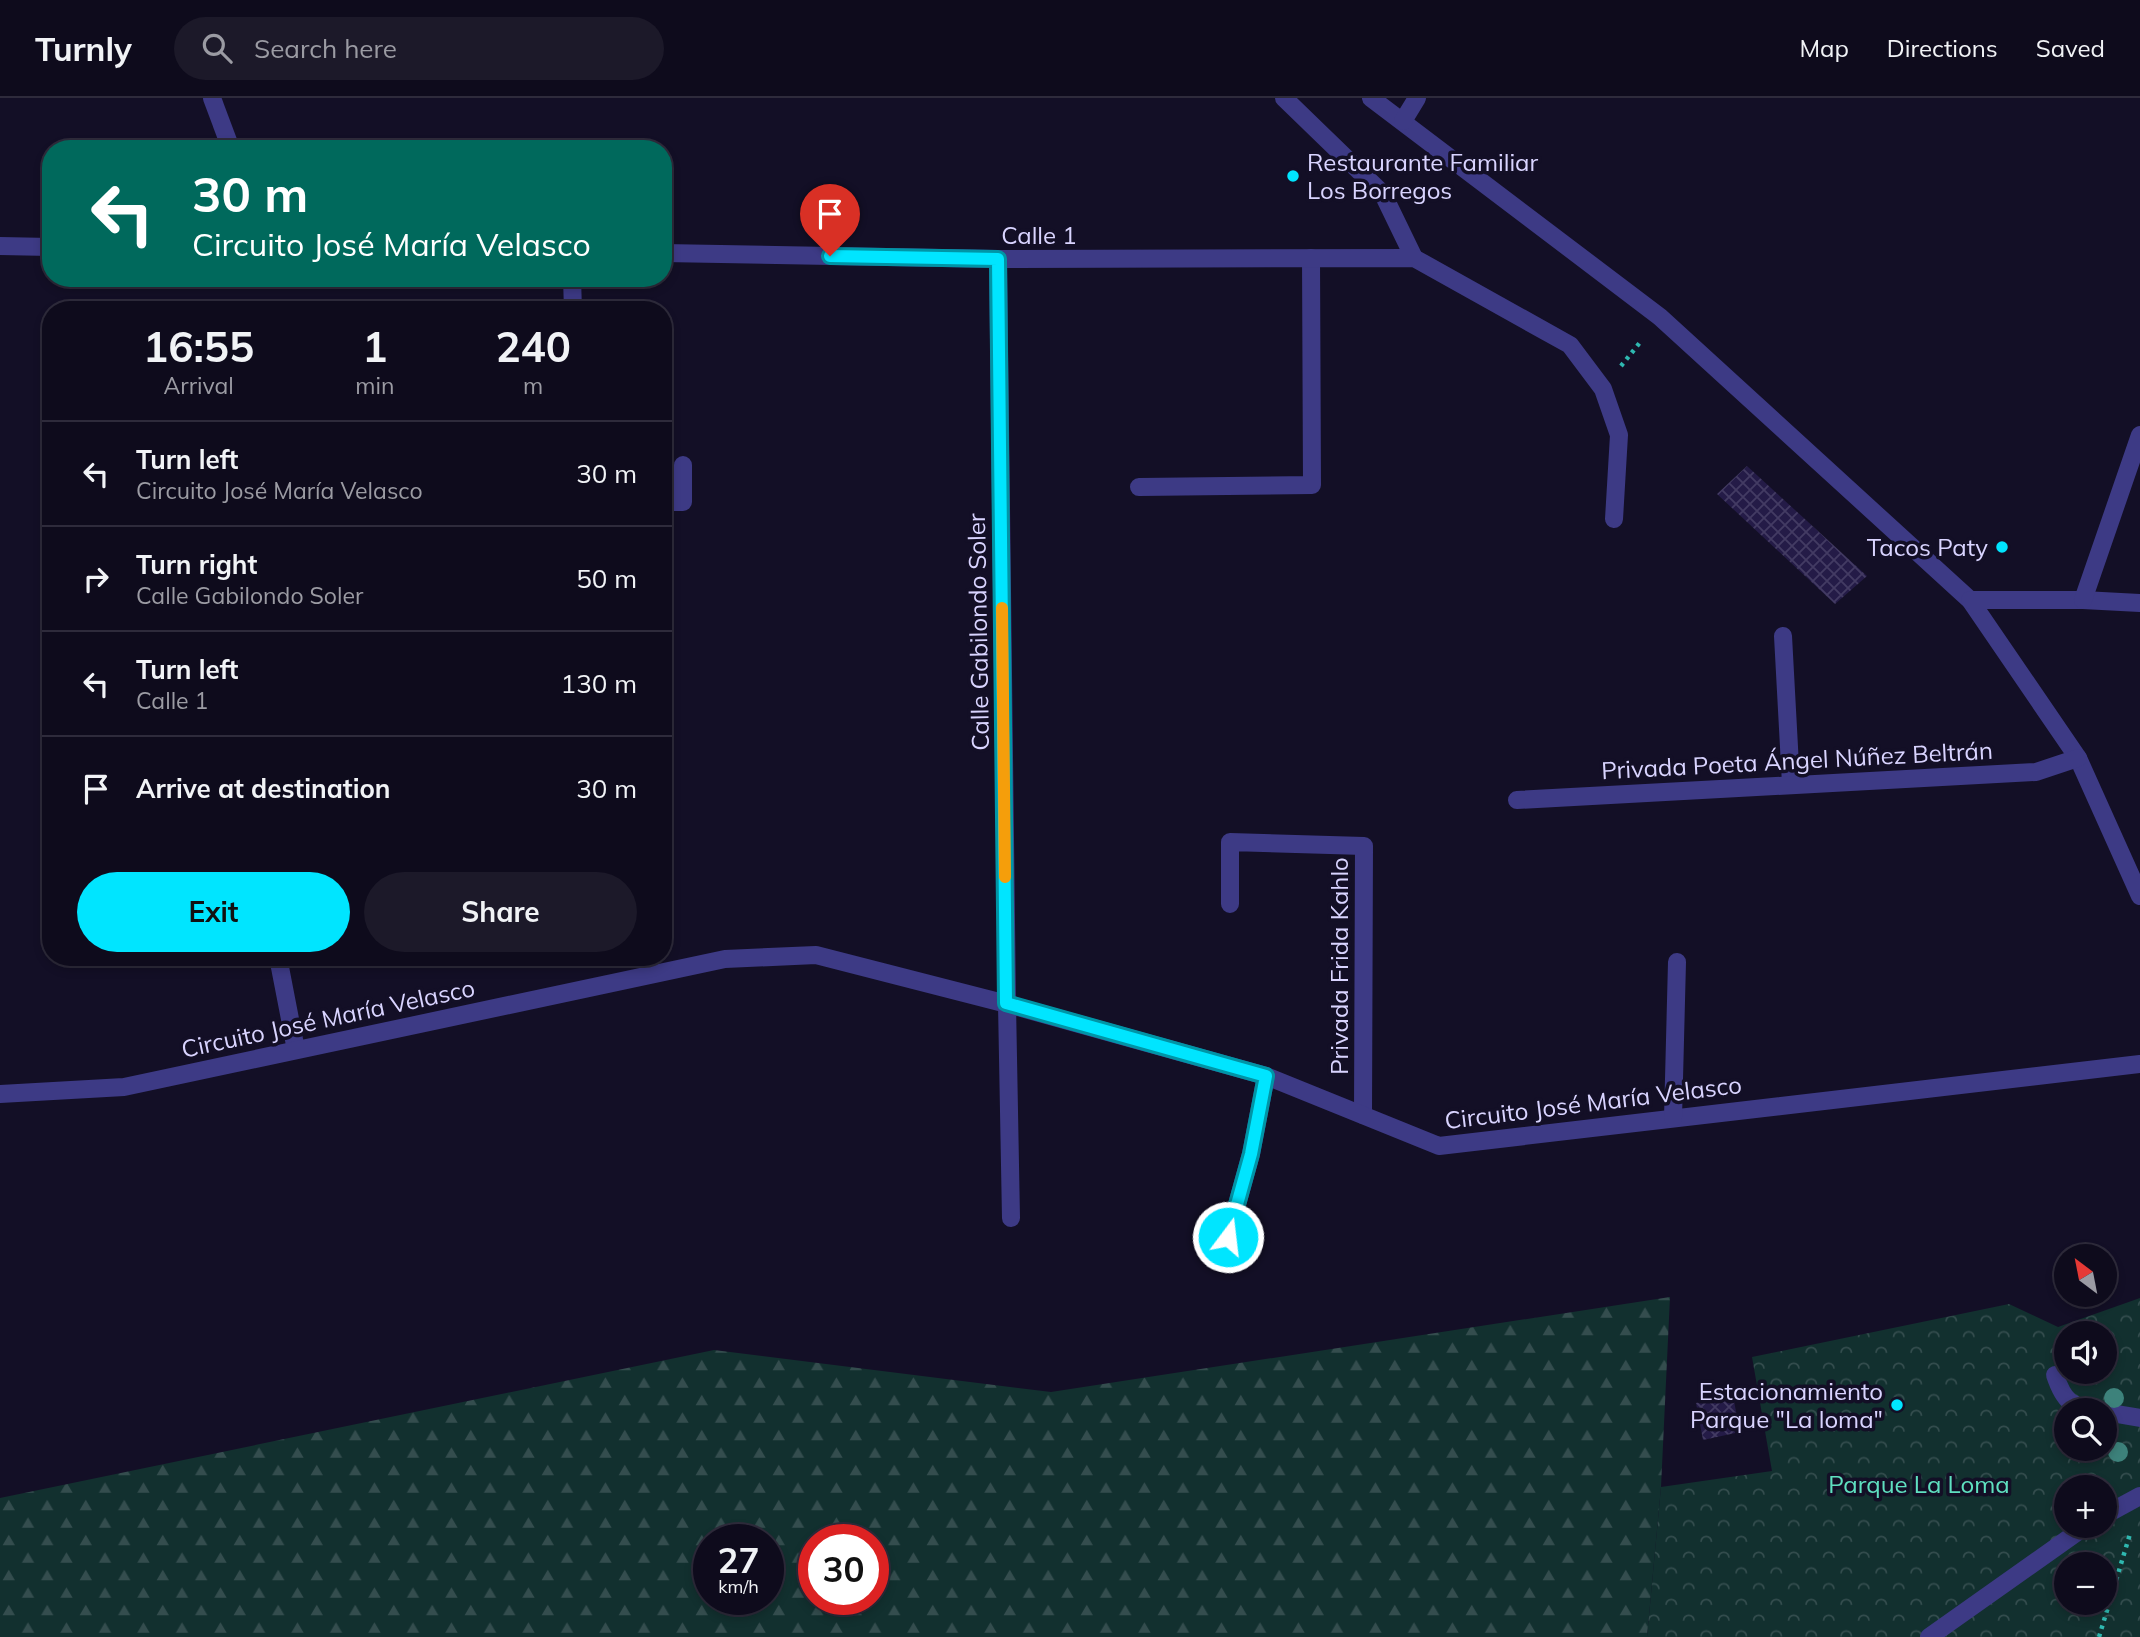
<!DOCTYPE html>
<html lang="en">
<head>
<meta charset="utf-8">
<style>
  body { margin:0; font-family:Mulish,sans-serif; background:#1c1929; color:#f1f3f6; height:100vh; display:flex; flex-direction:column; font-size:26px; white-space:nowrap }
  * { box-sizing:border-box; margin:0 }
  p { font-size:23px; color:#9b9ba3 }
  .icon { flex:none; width:38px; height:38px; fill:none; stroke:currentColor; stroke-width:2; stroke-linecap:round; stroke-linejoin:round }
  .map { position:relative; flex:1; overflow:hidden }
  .panel { position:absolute; left:42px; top:203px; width:630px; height:665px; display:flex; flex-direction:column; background:#0e0b1c; border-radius:28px; box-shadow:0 4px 10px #0003,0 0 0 2px #2e2b3b }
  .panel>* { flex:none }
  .banner { position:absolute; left:42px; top:42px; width:630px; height:147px; border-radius:28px; box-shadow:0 4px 10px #0003,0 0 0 2px #2e2b3b; background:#00695c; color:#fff; overflow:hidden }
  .needle { width:46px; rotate:328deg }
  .fabs { position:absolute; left:2054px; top:1146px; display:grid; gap:14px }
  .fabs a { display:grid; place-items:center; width:63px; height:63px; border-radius:50%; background:#0e0b1c; box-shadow:0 4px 10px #0003,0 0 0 2px #2e2b3b; font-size:35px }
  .speed { position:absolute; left:693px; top:1426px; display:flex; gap:14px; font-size:35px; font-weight:700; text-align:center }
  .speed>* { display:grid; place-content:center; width:91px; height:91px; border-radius:50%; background:#0e0b1c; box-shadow:0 4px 10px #0003,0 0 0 2px #2e2b3b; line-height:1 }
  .speed small { font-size:18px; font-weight:400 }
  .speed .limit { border:10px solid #d22; background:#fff; color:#111 }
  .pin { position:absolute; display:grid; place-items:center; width:60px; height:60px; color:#fff; margin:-72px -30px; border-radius:50% 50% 50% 0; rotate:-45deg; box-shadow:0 0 7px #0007 }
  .pin .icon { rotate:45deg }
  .me { position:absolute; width:77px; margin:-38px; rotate:15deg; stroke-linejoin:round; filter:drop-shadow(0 0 5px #0008) }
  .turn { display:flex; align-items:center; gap:24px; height:147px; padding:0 35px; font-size:32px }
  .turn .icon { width:91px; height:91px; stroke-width:2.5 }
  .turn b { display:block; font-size:49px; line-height:60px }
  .eta { display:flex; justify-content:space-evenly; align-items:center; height:119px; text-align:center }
  .eta b { font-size:42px; font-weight:700; line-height:49px }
  .primary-button { display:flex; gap:14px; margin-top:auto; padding:14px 35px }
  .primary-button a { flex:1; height:80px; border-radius:42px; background:#00e5ff; color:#111; font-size:28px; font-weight:700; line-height:80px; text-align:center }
  .primary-button a+a { background:#1c1929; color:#f1f3f6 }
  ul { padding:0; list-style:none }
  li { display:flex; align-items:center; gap:21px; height:105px; padding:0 35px; border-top:2px solid #2e2b3b }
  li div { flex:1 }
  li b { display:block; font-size:26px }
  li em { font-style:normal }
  header { display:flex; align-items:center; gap:42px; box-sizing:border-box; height:98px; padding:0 35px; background:#0e0b1c; border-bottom:2px solid #2e2b3b }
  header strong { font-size:33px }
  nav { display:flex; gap:38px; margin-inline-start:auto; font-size:24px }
  .search { width:490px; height:63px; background:#1c1929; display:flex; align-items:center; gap:18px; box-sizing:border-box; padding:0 24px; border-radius:38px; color:#9b9ba3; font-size:26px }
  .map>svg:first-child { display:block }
  .forest { fill:url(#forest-firs); fill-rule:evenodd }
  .park { fill:url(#park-crowns); fill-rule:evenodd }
  .building { fill:url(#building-cross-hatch) }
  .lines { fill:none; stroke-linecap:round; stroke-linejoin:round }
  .path { stroke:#2fb8b0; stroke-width:4.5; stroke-dasharray:3.5 5; stroke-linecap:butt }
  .service { stroke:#3d3a85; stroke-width:18 }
  .pedestrian { stroke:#3d3a85; stroke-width:18 }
  .minor { stroke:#3d3a85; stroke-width:18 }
  .tree { fill:#3d827b }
  .route-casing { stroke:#0095a6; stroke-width:18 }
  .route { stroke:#00e5ff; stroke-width:12 }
  .slow { stroke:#f59e0b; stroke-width:12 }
  .poi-dot { fill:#00e5ff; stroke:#130f26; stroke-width:2.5 }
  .labels { text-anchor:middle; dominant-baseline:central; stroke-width:7; stroke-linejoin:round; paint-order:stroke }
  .poi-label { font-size:24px; fill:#d9d4ff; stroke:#130f26; text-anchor:end }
  .street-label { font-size:24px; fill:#d9d4ff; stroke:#130f26 }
  .park-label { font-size:24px; fill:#5fe0c0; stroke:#130f26 }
</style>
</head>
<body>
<header>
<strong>Turnly</strong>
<div class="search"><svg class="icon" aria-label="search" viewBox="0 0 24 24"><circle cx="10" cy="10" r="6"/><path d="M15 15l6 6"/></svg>Search here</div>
<nav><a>Map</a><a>Directions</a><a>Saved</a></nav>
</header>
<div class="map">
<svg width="2140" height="1539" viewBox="0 0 2140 1539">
  <defs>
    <pattern id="forest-firs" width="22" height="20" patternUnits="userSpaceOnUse" patternTransform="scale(1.75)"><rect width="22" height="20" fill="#12302f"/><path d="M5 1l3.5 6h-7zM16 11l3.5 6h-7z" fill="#344d4e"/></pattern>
    <pattern id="park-crowns" width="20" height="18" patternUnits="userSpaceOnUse" patternTransform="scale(1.75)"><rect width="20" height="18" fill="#12302f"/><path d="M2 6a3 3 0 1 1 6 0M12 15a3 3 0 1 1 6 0" fill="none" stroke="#344d4e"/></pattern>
    <pattern id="building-cross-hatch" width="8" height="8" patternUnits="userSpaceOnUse" patternTransform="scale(1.75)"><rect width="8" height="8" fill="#241b47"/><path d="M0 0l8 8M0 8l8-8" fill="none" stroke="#433b63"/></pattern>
  </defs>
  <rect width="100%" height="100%" fill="#130f26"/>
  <path class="forest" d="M1670 1199 1661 1389 1647 1539H0V1400L714 1252 1051 1294ZM709 1442H768V1502H709ZM814 1442H873V1502H814Z"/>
  <path class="park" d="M2140 1200V1539H1647L1661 1389 1772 1373 1752 1259 2009 1206 2058 1229ZM2067 1236H2105V1274H2067ZM2067 1312H2105V1351H2067ZM2067 1390H2105V1428H2067ZM2067 1466H2105V1505H2067Z"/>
  <g class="building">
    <polygon points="1747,368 1867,478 1835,506 1717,396"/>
    <polygon points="1733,1298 1740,1334 1703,1342 1696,1305"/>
  </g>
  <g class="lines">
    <g class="path">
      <polyline points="1621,268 1642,242"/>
      <polyline points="2099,1539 2130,1436"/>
    </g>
    <polyline class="service" points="1139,389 1312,387 1311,160"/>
    <g class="pedestrian">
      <path d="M2055 1277C2064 1304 2071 1309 2099 1312"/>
      <polyline points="2105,1314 2140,1320"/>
      <polyline points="2105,1417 2140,1398"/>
      <polyline points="1929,1539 2086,1428"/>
    </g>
    <g class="minor">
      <polyline points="212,0 231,51"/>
      <polyline points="1284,0 1383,96 1414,160"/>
      <polyline points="1371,0 1660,219 1970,502 2078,660 2140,798"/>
      <polyline points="1403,23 1417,0"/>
      <polyline points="0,148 51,149"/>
      <polyline points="663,155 998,161 1414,160 1570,247 1603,291 1619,337 1614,421"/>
      <polyline points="998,161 1007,906 1011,1120"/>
      <polyline points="572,180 573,212"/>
      <polyline points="663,404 683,404 683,367"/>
      <polyline points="1970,502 2083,502 2140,505"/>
      <polyline points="2083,502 2140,337"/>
      <polyline points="1783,538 1791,686"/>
      <polyline points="1517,702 2036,674 2078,660"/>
      <polyline points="1230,806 1230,744 1364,748 1363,1017"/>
      <polyline points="278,859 296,952"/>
      <polyline points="0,996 124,989 725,861 816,857 1007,906 1266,978 1439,1048 2140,966"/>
      <polyline points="1673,1020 1677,864"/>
      <polyline points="1228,1139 1251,1056 1266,978"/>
    </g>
  </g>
  <g class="tree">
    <circle cx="2114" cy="1300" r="10"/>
    <circle cx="2118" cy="1354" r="10"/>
  </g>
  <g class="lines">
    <g class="route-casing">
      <polyline id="route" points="830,158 998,161 1006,905 1266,978 1251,1056 1228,1139"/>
    </g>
    <use href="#route" class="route"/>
    <polyline class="slow" points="1002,510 1005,779"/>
  </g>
  <g class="poi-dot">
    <circle cx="1293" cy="78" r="7"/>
    <circle cx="2002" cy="449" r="7"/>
    <circle cx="1897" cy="1307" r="7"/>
  </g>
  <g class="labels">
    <g class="poi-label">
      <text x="1307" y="64" text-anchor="start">Restaurante Familiar<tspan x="1307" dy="28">Los Borregos</tspan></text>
      <text x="1988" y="449">Tacos Paty</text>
      <text x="1883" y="1293">Estacionamiento<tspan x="1883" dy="28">Parque "La loma"</tspan></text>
    </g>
    <g class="street-label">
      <text x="1039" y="137">Calle 1</text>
      <text transform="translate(978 534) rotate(-91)">Calle Gabilondo Soler</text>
      <text transform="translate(1797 662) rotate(-3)">Privada Poeta Ángel Núñez Beltrán</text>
      <text transform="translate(1339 868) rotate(-90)">Privada Frida Kahlo</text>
      <text transform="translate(328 920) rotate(-12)">Circuito José María Velasco</text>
      <text transform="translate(1593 1004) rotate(-7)">Circuito José María Velasco</text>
    </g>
    <g class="park-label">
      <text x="1919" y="1386">Parque La Loma</text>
    </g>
  </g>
</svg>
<div class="fabs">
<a><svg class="needle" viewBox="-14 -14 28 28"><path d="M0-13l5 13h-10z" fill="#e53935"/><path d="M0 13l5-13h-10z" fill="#9b9ba3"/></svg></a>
<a><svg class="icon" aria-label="sound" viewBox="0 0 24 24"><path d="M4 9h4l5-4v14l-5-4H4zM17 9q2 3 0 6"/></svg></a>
<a><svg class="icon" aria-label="search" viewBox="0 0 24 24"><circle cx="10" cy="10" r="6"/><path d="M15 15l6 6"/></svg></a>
<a>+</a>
<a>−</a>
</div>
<div class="speed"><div>27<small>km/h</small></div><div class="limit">30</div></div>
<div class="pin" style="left:830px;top:158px;background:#d93025"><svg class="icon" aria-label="arrive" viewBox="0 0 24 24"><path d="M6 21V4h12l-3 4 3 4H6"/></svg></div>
<svg class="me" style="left:1228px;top:1139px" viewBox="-20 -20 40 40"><circle r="17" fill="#00e5ff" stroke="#fff" stroke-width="3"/><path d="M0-11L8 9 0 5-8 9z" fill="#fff"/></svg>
<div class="banner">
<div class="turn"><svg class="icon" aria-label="left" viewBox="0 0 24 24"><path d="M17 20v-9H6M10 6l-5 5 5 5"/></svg><div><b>30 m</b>Circuito José María Velasco</div></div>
</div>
<section class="panel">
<div class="eta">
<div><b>16:55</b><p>Arrival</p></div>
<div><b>1</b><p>min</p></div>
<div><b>240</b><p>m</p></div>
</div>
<ul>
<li><svg class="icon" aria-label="left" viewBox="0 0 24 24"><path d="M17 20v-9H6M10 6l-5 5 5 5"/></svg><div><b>Turn left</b><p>Circuito José María Velasco</p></div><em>30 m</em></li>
<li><svg class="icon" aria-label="right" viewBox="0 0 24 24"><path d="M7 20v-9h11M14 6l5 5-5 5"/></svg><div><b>Turn right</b><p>Calle Gabilondo Soler</p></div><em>50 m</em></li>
<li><svg class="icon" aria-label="left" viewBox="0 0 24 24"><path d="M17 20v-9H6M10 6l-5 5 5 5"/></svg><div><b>Turn left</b><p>Calle 1</p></div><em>130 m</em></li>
<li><svg class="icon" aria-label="arrive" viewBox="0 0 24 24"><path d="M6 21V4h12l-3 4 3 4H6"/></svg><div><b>Arrive at destination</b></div><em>30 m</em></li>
</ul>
<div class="primary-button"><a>Exit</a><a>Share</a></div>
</section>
</div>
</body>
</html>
